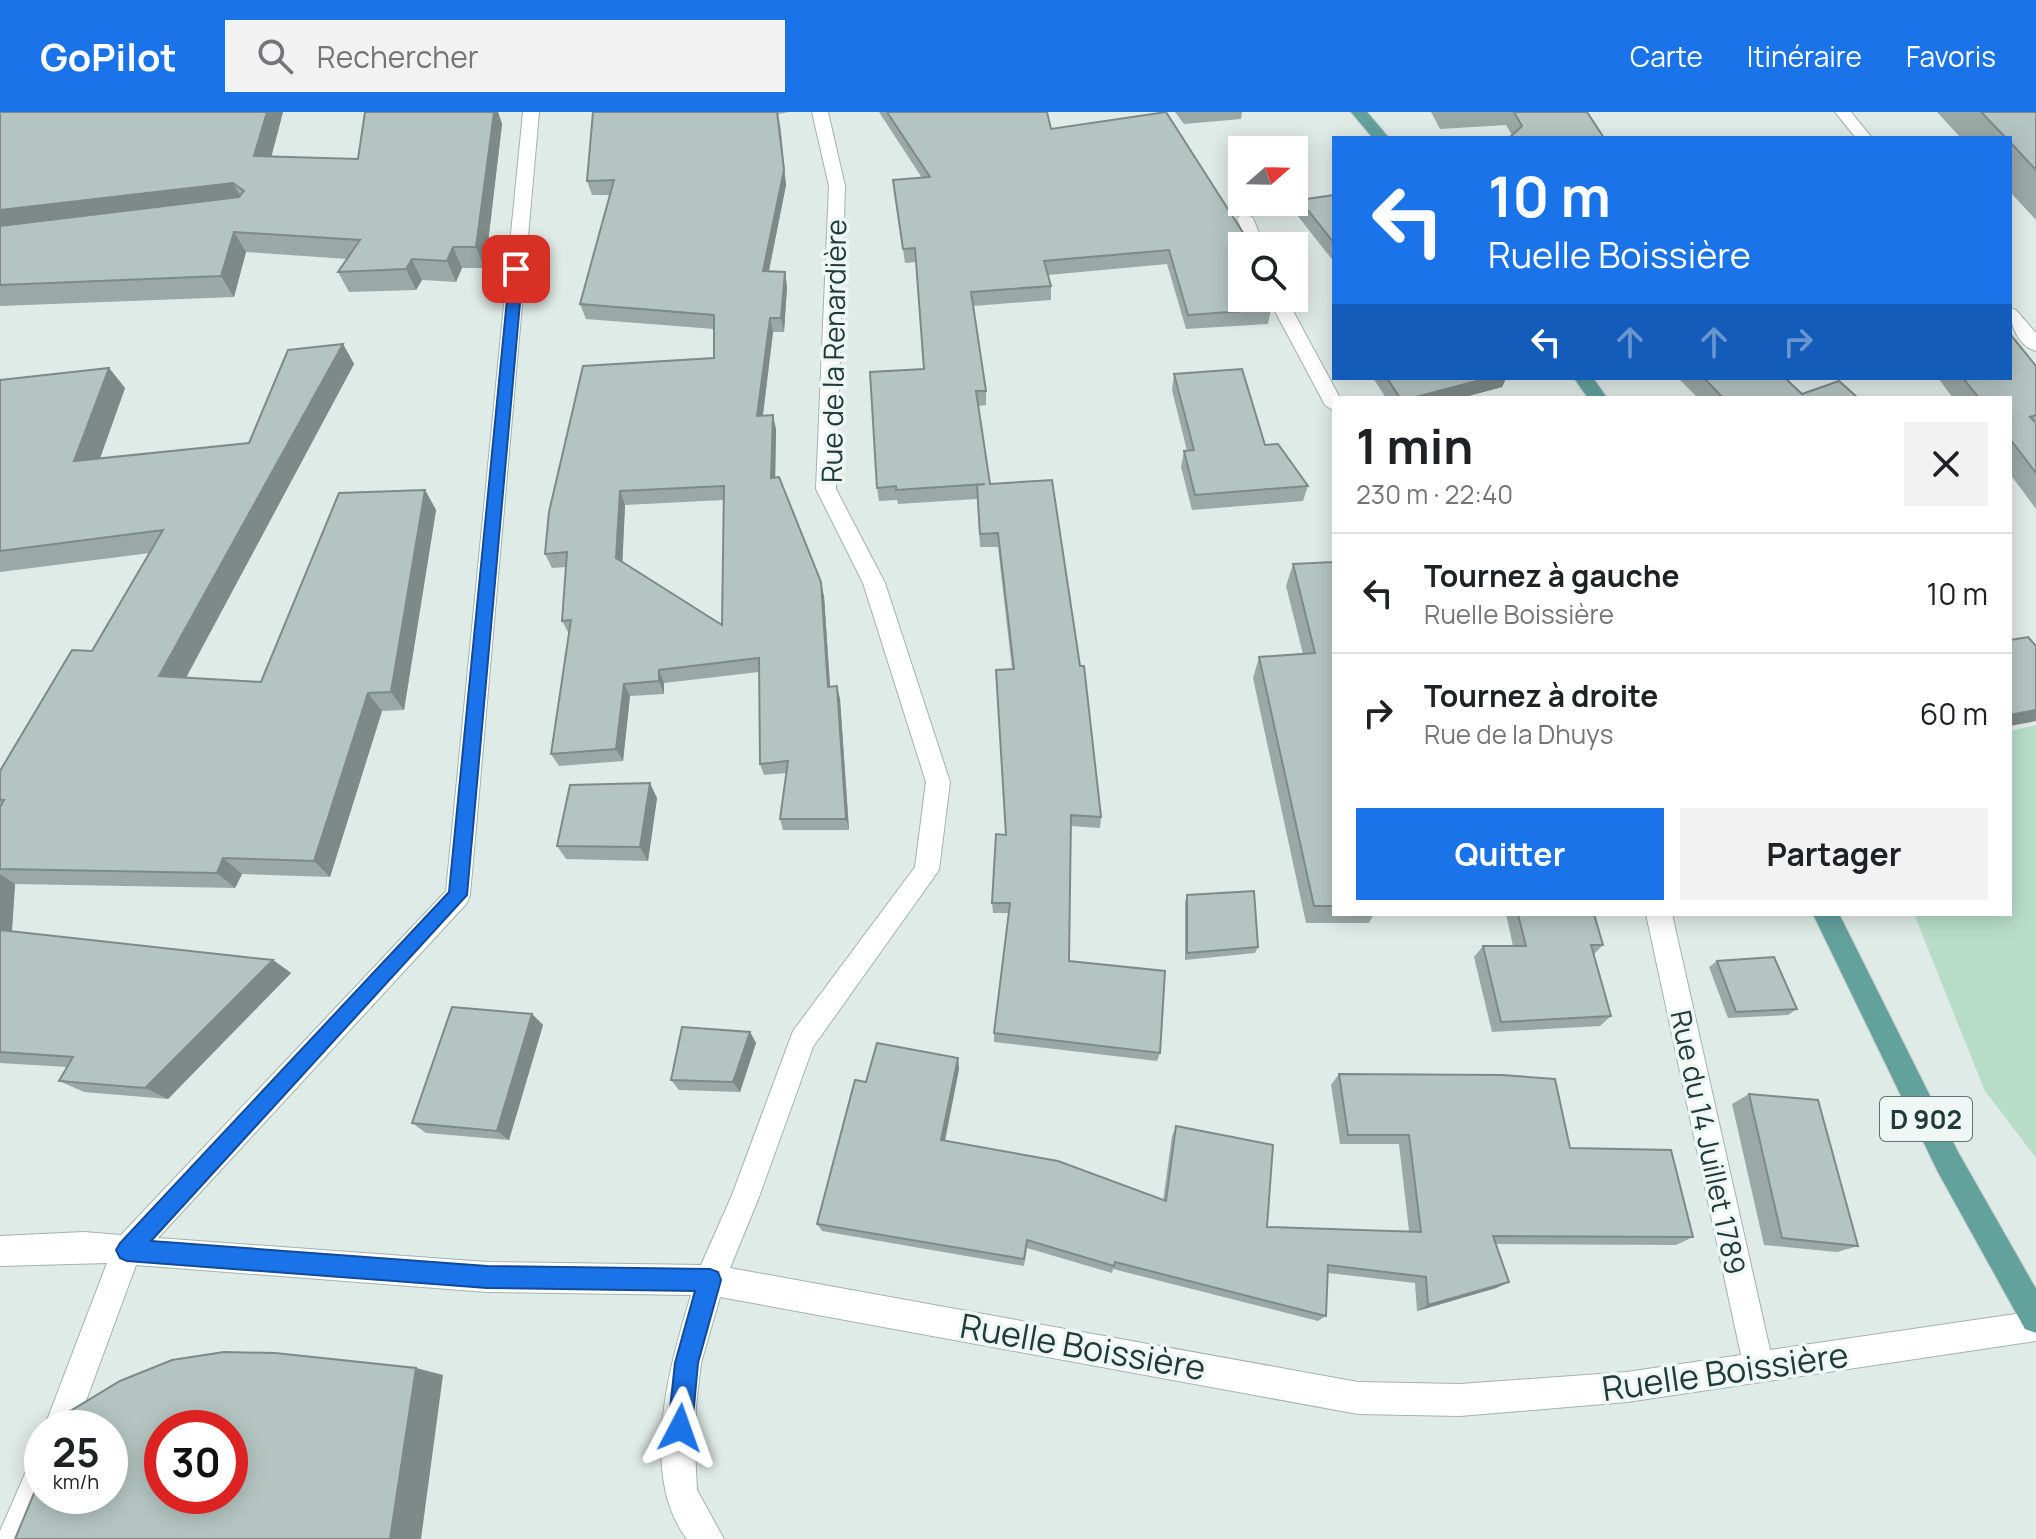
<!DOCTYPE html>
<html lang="fr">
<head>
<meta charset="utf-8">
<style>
  body { margin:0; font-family:Manrope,sans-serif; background:#f2f2f2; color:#202124; height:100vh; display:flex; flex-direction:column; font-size:30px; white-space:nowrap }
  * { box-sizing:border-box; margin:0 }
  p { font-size:26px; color:#757577 }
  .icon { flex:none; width:44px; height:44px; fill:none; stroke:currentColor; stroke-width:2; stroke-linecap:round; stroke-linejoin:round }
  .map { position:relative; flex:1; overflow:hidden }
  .drawer { position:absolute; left:1332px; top:284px; width:680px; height:520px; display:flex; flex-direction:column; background:#fff; border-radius:0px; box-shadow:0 4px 20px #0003 }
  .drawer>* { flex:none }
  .hud { position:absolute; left:1332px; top:24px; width:680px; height:244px; border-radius:0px; box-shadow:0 4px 20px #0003; background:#1a73e8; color:#fff; overflow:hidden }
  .needle { width:52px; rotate:70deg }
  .buttons { position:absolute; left:1228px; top:24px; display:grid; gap:16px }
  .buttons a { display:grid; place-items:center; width:80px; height:80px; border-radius:0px; background:#fff; box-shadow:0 4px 20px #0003; font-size:40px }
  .speed { position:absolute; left:24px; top:1298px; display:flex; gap:16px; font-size:40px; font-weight:700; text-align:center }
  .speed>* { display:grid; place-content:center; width:104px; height:104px; border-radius:50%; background:#fff; box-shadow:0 4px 20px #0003; line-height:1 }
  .speed small { font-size:20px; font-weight:400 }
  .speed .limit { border:12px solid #d22; background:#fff; color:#111 }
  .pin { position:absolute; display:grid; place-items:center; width:68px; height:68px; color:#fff; margin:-34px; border-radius:16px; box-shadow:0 4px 12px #0006 }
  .me { position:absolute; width:88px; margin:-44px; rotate:4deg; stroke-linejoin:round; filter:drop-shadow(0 0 6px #0008) }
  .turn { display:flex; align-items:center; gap:28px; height:168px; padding:0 24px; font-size:36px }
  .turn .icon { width:104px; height:104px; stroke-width:2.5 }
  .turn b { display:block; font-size:56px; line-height:68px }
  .lanes { display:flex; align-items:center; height:76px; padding:0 24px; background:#0003; justify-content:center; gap:40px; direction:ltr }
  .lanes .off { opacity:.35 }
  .round { display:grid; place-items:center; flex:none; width:84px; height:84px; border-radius:0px; background:#f2f2f2 }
  .head { display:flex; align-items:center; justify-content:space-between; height:136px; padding:0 24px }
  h1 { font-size:48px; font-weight:700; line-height:60px }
  .action { display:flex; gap:16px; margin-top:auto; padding:16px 24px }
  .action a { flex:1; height:92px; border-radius:0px; background:#1a73e8; color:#fff; font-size:32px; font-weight:700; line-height:92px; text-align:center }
  .action a+a { background:#f2f2f2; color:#202124 }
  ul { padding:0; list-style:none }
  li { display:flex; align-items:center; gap:24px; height:120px; padding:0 24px; border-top:2px solid #e0e0e0 }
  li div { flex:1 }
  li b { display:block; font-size:30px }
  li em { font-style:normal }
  header { display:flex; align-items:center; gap:48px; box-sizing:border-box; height:112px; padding:0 40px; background:#1a73e8; color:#fff }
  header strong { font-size:38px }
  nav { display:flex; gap:44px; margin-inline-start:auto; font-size:28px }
  .search { width:560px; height:72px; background:#f2f2f2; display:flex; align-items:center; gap:20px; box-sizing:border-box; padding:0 28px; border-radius:0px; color:#757577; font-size:30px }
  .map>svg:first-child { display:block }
  .green { fill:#b7ddc8 }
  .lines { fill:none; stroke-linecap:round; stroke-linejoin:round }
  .minor-casing { stroke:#a2b3af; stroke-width:2 }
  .major-casing { stroke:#c1c8c7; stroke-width:2 }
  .minor { fill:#fff; fill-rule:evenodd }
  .major { fill:#63a19c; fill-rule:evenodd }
  .wall { fill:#9ba9a6; fill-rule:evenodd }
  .shaded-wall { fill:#7e8a87 }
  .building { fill:#b4c5c1; stroke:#7e8a87; stroke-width:2; fill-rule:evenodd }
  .route { fill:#1a73e8; stroke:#114b97; stroke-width:2 }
  .labels { text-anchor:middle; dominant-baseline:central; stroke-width:7; stroke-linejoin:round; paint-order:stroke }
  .shield { fill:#eff7f5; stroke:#5e7371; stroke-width:2 }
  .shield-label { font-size:26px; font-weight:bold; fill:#203b38 }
  .street-label { font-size:28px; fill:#203b38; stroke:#eff7f5 }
  .near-street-label { font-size:34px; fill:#203b38; stroke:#eff7f5 }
</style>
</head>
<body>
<header>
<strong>GoPilot</strong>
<div class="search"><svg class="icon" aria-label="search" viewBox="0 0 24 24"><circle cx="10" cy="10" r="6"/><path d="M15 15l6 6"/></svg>Rechercher</div>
<nav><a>Carte</a><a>Itinéraire</a><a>Favoris</a></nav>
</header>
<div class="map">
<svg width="2036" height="1427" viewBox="0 0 2036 1427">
  <rect width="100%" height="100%" fill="#dfebe7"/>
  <polygon class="green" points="2036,613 2036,1046 1985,979 1914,802 2010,802 2010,619"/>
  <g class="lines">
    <g class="minor-casing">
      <g id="minor">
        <path d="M523 0H539L470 783 467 791 158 1126 487 1150 701 1153 732 1083 793 919 915 755 926 670 863 471 816 377 829 74 812 0H828L845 74 836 377 885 471 950 670 939 758 813 935 759 1085 730 1156 1358 1270 1460 1272 1627 1260 1741 1243 1646 802H1672L1770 1238 2036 1199V1229L1627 1290 1460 1304 1358 1302 720 1185 701 1251 696 1294 695 1338 697 1378 724 1427H687C638 1363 670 1252 691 1183L487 1180 136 1153 76 1316H44L107 1151 0 1154V1124L84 1120 121 1123 446 779Z"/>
        <polygon points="1835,0 1851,0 1872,26 1856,26"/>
        <polygon points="1245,101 1253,106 1264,134 1248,134 1237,106"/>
        <polygon points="1268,186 1286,186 1340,286 1334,286 1334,299 1325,293"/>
        <path d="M2010 196 2016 198 2036 221V239C2018 234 2010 213 2010 196Z"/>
        <polygon points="42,1343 42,1384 48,1384 29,1427 0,1427 0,1419 31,1348"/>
      </g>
    </g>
    <g class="major-casing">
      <g id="major">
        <polygon points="1351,0 1367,0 1389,26 1373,26"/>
        <polygon points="1574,266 1593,266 1607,286 1588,286"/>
        <polygon points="1813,802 1839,802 1958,1040 2036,1177 2036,1221 2025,1217 1938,1060"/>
      </g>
    </g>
    <use href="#minor" class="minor"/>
    <use href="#major" class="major"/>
  </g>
  <g class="wall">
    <polygon points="0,0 283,0 271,45 358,47 365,0 498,0 502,12 485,156 462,156 456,170 422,168 416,178 349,180 338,160 347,147 246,140 234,185 0,194"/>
    <path d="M593 0H789L778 2 781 18 786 73 769 159 785 160 787 175 784 220H773L763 303 776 317 775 366 824 484 830 575 840 587 849 718H783L780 707 786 661 764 663 760 652 759 560 664 571V582L630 584 623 649 559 654 551 642 569 522 562 509 566 455 552 456 545 442 714 246V217L586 207 580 192 610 83H592L587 69ZM724 388 722 513 622 450 625 393Z"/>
    <polygon points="879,0 1047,0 1051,17 1242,134 1271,197 1268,212 1186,217 1167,152 1048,163 1051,174 1051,188 973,194 986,279 986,293 978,294 990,372 1101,705 1100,716 1071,714 1069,849 1160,941 1157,949 994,930 994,921 1009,801 993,801 992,791 1006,722 1012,557 998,435 980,435 977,387 898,392 897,388 879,389 877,376 924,257 916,150 905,151 893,68 922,66"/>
    <polygon points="1175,0 1242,0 1241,7 1184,12"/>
    <polygon points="1431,0 1587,0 1512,23 1506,13 1440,17"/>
    <polygon points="1937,0 2036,0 2036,108 2010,80 2010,26 1961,26"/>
    <polygon points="1334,83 1334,150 1297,103 1300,88"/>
    <polygon points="343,232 354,252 186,566 261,570 425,378 436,398 404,598 382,599 330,765 242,762 235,776 15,772 12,819 273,848 291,861 168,987 84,980 59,969 67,955 0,951 0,659 92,539 150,441 0,460 0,268 109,256 125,276 100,346 249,331"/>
    <polygon points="2036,254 2036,397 2010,362 2010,286 1953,286 1938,266 2010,266"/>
    <polygon points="1174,262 1265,333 1308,374 1303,389 1192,398 1181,355 1184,339 1187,339 1172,278"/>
    <polygon points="1373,266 1506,266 1502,275 1461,286 1386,286"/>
    <polygon points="1678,266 1785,266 1802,282 1858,286 1698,286"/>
    <polygon points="1334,450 1334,802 1374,802 1369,811 1306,811 1253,566 1259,545 1303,542 1286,474 1293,452"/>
    <polygon points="657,686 648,749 566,747 557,734"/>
    <polygon points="1187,783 1258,835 1255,841 1185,848 1185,790"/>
    <polygon points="1506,802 1594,802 1603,833 1594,842 1611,904 1600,914 1492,920 1474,845 1483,834 1513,834"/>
    <polygon points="1717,849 1797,897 1788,903 1728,906 1709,855"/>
    <polygon points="532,902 543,913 509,1028 426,1021 412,1011"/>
    <polygon points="750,920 756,931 740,980 679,978 671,968"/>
    <polygon points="958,946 959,957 945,1029 1163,1089 1172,1024 1176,1014 1267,1115 1409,1119 1399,1032 1340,1032 1331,973 1339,962 1570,1036 1693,1125 1676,1133 1495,1132 1509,1170 1496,1176 1417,1199 1415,1171 1328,1161 1326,1204 1318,1209 1113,1157 1112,1161 1027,1136 1024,1154 822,1119 817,1112 866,970"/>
    <polygon points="1749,982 1858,1134 1837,1140 1764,1133 1732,992"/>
  </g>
  <g class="shaded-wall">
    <polygon points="267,0 283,0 266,65 254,44"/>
    <polygon points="494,0 498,0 502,12 485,156 476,135"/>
    <polygon points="778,3 786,73 766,173 763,159"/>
    <polygon points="233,71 245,92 0,121 0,98"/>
    <polygon points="234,120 246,140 234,185 221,164"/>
    <polygon points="453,135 462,156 456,170 447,149"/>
    <polygon points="412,147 422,168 416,178 406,157"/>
    <polygon points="785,160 787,175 784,220 781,206"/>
    <polygon points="770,206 773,220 761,318 757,304"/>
    <polygon points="343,232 354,252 177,582 159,564"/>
    <polygon points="109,256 125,276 92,369 74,349"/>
    <polygon points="1488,266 1506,266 1502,275 1461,286 1412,286"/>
    <polygon points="773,303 776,317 775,380 771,366"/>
    <polygon points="425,378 436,398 404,598 391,580"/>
    <polygon points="620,379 625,393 622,460 616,446"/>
    <polygon points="821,470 824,484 831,588 828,575"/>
    <polygon points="659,558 664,571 664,582 659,569"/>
    <polygon points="624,572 630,584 623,649 616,637"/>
    <polygon points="837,574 840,587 849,718 846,707"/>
    <polygon points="368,581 382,599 330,765 314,749"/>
    <polygon points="2036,598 2036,609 2010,614 2010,603"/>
    <polygon points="650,671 657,686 648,749 640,735"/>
    <polygon points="223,746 242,762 235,776 217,761"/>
    <polygon points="0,762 15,772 11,831 0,824"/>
    <polygon points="273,848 291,861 168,987 145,976"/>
    <polygon points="532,902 543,913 509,1028 497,1019"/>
    <polygon points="750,920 756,931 740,980 733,970"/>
    <polygon points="958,946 959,957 943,1038 941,1028"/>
    <polygon points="1509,1170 1496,1176 1417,1199 1428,1193"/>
    <polygon points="416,1256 443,1263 421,1427 390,1427"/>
  </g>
  <g class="building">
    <polygon points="0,0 267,0 254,44 358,47 365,0 494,0 476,135 453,135 447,149 412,147 406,157 338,160 360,128 234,120 221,164 0,173 0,114 239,85 244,79 233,71 0,98"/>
    <path d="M593 0H777L784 58 763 159 785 160 781 206H770L757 304 773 303 771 366 779 365 821 470 828 575 837 574 846 707H780L788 649 760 652 759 546 659 558V569L624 572 616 637 551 642 571 508 562 509 567 440 545 442 549 400 583 254 714 246V203L580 192 614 68 587 69ZM724 374 722 513 616 446 620 379Z"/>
    <polygon points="887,0 1047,0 1051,17 1166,0 1249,130 1242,131 1244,134 1242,134 1242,186 1266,186 1271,197 1188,203 1169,138 1044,149 1051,174 971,180 986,279 976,279 990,372 1052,368 1080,554 1084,554 1101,705 1071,703 1069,849 1165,859 1160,941 994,921 1010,791 992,791 996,722 1006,723 996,558 1014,557 998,421 980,422 977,373 985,372 896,378 896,374 877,376 870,260 924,257 915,136 903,137 893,68 930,65"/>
    <polygon points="1514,0 1587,0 1604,26 1509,26 1522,14"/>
    <polygon points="1981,0 2036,0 2036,58 2010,30 2010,26 2006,26"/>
    <polygon points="1334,83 1334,131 1300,88"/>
    <polygon points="2010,222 2036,254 2036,303 2030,305 2036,311 2036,361 2010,327 2010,286 1979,286 1963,266 2010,266"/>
    <polygon points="343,232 159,564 261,570 339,381 425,378 391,580 368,581 314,749 223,746 217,761 0,757 0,695 4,688 0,688 0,659 72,538 92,539 163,418 0,439 0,268 109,256 74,349 249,331 288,238"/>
    <polygon points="1242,257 1265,333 1278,332 1308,374 1195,383 1184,339 1194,338 1174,262"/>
    <polygon points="1387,266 1488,266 1412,286 1400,286"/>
    <polygon points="1704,266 1785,266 1802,282 1839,269 1858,286 1723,286"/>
    <polygon points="1334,450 1334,794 1314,794 1259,545 1315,541 1293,452"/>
    <polygon points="2028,525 2036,534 2036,598 2010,603 2010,528"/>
    <polygon points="650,671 640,735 557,734 570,673"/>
    <polygon points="1254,779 1258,835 1187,841 1187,783"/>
    <polygon points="1518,802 1594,802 1603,833 1591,833 1611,904 1501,910 1483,834 1526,834"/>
    <polygon points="0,818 273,848 145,976 59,969 73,945 0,940"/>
    <polygon points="1774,845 1797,897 1736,900 1717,849"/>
    <polygon points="452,895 532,902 497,1019 412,1011"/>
    <polygon points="682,915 750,920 733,970 671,968"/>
    <polygon points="877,931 958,946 941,1028 1058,1049 1166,1089 1176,1014 1273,1033 1267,1115 1421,1120 1409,1023 1348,1023 1339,962 1502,963 1555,967 1570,1036 1671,1038 1693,1125 1493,1124 1509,1170 1428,1193 1426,1165 1328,1153 1326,1204 1115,1150 1114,1154 1027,1128 1024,1147 817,1112 855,968 866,970"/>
    <polygon points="1749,982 1818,988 1858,1134 1782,1126"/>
    <path d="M224 1240 275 1241 416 1256 390 1427H15L42 1362V1384H110V1316H61L67 1301 120 1269 172 1248ZM162 1316H230V1384H162Z"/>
  </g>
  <polygon class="route" points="516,153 523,157 467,783 151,1129 487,1154 710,1157 718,1160 721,1168 698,1251 692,1316 688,1324 680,1328 671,1324 668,1316 675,1251 695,1179 487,1176 127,1149 120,1146 116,1138 120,1131 449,780 510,157"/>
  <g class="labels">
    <rect class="shield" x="1880" y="985" width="92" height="44" rx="6"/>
    <g class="shield-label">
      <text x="1926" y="1007">D 902</text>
    </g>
    <g class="street-label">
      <text transform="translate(833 239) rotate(-89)">Rue de la Renardière</text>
      <text transform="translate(1709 1030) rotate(78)">Rue du 14 Juillet 1789</text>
    </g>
    <g class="near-street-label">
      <text transform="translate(1083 1234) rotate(10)">Ruelle Boissière</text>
      <text transform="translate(1725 1259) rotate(-8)">Ruelle Boissière</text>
    </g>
  </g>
</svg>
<div class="buttons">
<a><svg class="needle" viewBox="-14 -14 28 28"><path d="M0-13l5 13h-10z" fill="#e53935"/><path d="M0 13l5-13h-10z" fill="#757577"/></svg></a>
<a><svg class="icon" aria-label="search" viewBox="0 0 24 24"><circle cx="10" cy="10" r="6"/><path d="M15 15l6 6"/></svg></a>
</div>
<div class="speed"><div>25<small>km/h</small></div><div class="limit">30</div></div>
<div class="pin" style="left:516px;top:157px;background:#d93025"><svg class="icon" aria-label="arrive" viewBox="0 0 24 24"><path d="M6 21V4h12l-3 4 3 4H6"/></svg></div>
<svg class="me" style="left:680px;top:1316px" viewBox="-20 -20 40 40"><path d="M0-17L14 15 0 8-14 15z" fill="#1a73e8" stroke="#fff" stroke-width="4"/></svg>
<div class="hud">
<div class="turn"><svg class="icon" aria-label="left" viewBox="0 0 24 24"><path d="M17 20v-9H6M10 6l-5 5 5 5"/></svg><div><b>10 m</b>Ruelle Boissière</div></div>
<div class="lanes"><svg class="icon" aria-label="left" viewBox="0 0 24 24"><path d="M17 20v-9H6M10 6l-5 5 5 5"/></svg><svg class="icon off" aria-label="ahead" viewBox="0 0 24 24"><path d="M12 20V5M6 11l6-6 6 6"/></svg><svg class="icon off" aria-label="ahead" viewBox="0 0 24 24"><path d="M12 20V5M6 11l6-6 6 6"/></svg><svg class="icon off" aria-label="right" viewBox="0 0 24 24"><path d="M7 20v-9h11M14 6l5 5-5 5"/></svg></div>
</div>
<section class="drawer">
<div class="head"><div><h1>1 min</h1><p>230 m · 22:40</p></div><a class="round"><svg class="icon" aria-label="close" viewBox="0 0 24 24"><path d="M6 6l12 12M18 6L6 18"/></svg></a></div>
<ul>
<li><svg class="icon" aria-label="left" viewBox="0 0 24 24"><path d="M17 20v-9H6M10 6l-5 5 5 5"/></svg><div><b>Tournez à gauche</b><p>Ruelle Boissière</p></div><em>10 m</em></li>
<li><svg class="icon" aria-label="right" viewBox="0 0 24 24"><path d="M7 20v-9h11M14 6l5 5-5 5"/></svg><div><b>Tournez à droite</b><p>Rue de la Dhuys</p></div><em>60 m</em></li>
</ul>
<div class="action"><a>Quitter</a><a>Partager</a></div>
</section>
</div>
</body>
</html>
